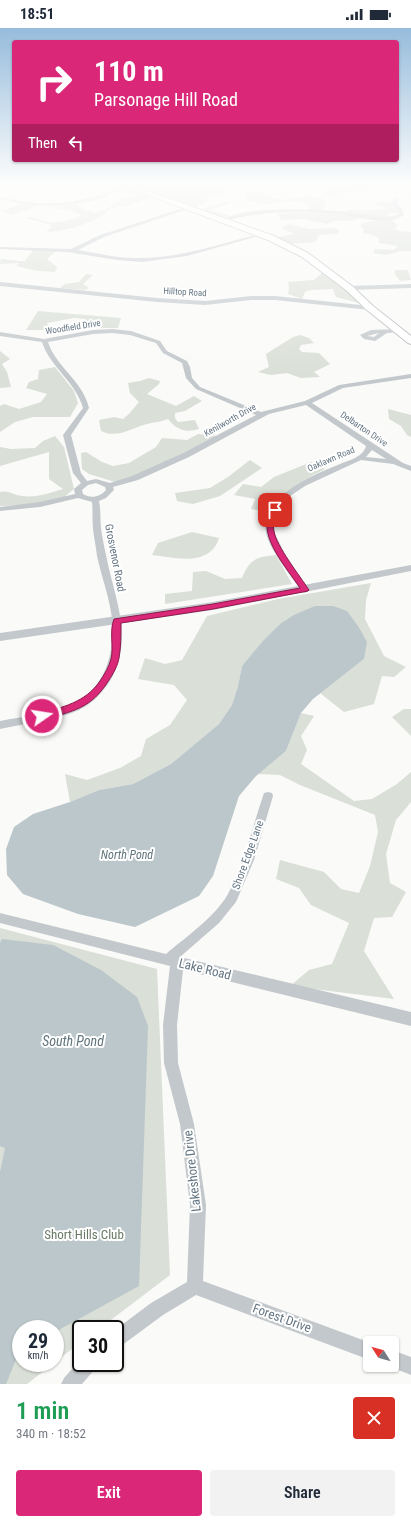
<!DOCTYPE html>
<html lang="en">
<head>
<meta charset="utf-8">
<style>
  body { margin:0; font-family:"Roboto Condensed",sans-serif; background:#f2f2f3; color:#1f2937; height:100vh; display:flex; flex-direction:column; font-size:15px; white-space:nowrap }
  * { box-sizing:border-box; margin:0 }
  p { font-size:13px; color:#747a83 }
  .icon { flex:none; width:22px; height:22px; fill:none; stroke:currentColor; stroke-width:2; stroke-linecap:round; stroke-linejoin:round }
  .map { position:relative; height:1356px; overflow:hidden }
  .side { display:flex; flex-direction:column; background:#fff; flex:1 }
  .side>* { flex:none }
  .hud { position:absolute; left:12px; top:12px; width:387px; height:122px; border-radius:4px; box-shadow:0 1px 3px #0004; background:#db2777; color:#fff; overflow:hidden }
  .needle { width:26px; rotate:307deg }
  .controls { position:absolute; left:363px; top:1308px; display:grid; gap:8px }
  .controls a { display:grid; place-items:center; width:36px; height:36px; border-radius:4px; background:#fff; box-shadow:0 1px 3px #0004; font-size:20px }
  .speed { position:absolute; left:12px; top:1292px; display:flex; gap:8px; font-size:20px; font-weight:700; text-align:center }
  .speed>* { display:grid; place-content:center; width:52px; height:52px; border-radius:50%; background:#fff; box-shadow:0 1px 3px #0004; line-height:1 }
  .speed small { font-size:10px; font-weight:400 }
  .speed .limit { border:2px solid #111; border-radius:6px; background:#fff; color:#111 }
  .pin { position:absolute; display:grid; place-items:center; width:34px; height:34px; color:#fff; margin:-17px; border-radius:8px; box-shadow:0 2px 6px #0006 }
  .me { position:absolute; width:44px; margin:-22px; rotate:77deg; stroke-linejoin:round; filter:drop-shadow(0 0 3px #0008) }
  .turn { display:flex; align-items:center; gap:14px; height:84px; padding:0 16px; font-size:18px }
  .turn .icon { width:52px; height:52px; stroke-width:2.5 }
  .turn b { display:block; font-size:28px; line-height:34px }
  .then { display:flex; align-items:center; height:38px; padding:0 16px; background:#0003; gap:8px; font-size:15px }
  .round { display:grid; place-items:center; flex:none; width:42px; height:42px; border-radius:4px; background:#f2f2f3 }
  .summary { display:flex; align-items:center; justify-content:space-between; height:68px; padding:0 16px }
  h1 { font-size:24px; font-weight:600; line-height:30px; color:#1e9e55 }
  .button { display:flex; gap:8px; margin-top:auto; padding:8px 16px }
  .button a { flex:1; height:46px; border-radius:4px; background:#db2777; color:#fff; font-size:16px; font-weight:600; line-height:46px; text-align:center }
  .button a+a { background:#f2f2f3; color:#1f2937 }
  .status { display:flex; justify-content:space-between; align-items:center; height:28px; padding:0 20px; background:#fff; direction:ltr }
  .status svg { height:11px; fill:currentColor }
  .map>svg:first-child { display:block }
  .green { fill:#dadfd7 }
  .water { fill:#bbc7cb }
  .lines { fill:none; stroke-linecap:round; stroke-linejoin:round }
  .primary-casing { stroke:#b5babe; stroke-width:2 }
  .minor { fill:#c3c8cc; fill-rule:evenodd }
  .tertiary { fill:#c3c8cc; fill-rule:evenodd }
  .primary { fill:#fff; fill-rule:evenodd }
  .route { fill:#db2777; stroke:#8e194d }
  .labels { text-anchor:middle; dominant-baseline:central; stroke-width:4; stroke-linejoin:round; paint-order:stroke }
  .far-street-label { font-size:9px; fill:#657683; stroke:#fff }
  .street-label { font-size:11px; fill:#657683; stroke:#fff }
  .water-label { font-size:12px; font-style:italic; fill:#60757c; stroke:#fff }
  .near-street-label { font-size:13px; fill:#657683; stroke:#fff }
  .near-park-label { font-size:13px; fill:#687a64; stroke:#fff }
  .near-water-label { font-size:14px; font-style:italic; fill:#60757c; stroke:#fff }
</style>
</head>
<body>
<div class="status"><b>18:51</b><svg viewBox="0 0 49 12"><path d="M0 12V9h3v3zM5 12V6h3v6zM10 12V3h3v9zM15 12V0h3v12zM26 1h20v11H26zM47 4h2v5h-2z"/></svg></div>
<div class="map">
<svg width="411" height="1356" viewBox="0 0 411 1356">
  <rect width="100%" height="100%" fill="#fafaf8"/>
  <g class="green">
    <polygon points="134,157 228,157 223,159 226,164 206,170 208,174 193,180"/>
    <polygon points="326,157 375,157 368,161 342,164 331,170 323,166 330,160"/>
    <path d="M126 159 152 169 128 178 116 179 106 183 108 184C90 196 67 203 46 204L52 199 49 196 25 190C35 188 40 192 49 194 61 195 72 192 82 187L69 182 53 180 77 176 81 180 95 185 113 178V175L133 168 121 161Z"/>
    <path d="M244 164H260L270 170 286 172 309 167 325 172 324 182H308L311 179C300 168 279 175 265 176 259 176 253 173 247 172Z"/>
    <polygon points="228,173 230,175 210,182 230,188 219,190 196,182 206,181 207,179"/>
    <path d="M381 173 390 174 400 184 399 186 388 185 387 188 398 197 395 201 400 203 411 204V223H401L386 227 373 225 375 221 394 222 398 218 379 215V210L370 206H363L364 201 360 198 363 195 377 192V190L344 183C358 179 372 185 386 180L372 175Z"/>
    <path d="M19 176 38 177C30 182 22 183 13 187L0 182 11 180Z"/>
    <polygon points="292,185 334,185 365,189 351,193 334,193 327,196 302,191 281,192 278,186"/>
    <polygon points="289,196 309,201 335,200 340,202 337,206 319,207 315,214 289,216 274,210 294,206 283,201 283,199"/>
    <polygon points="33,222 56,223 47,231 57,239 55,244 38,243 16,238 19,235 0,236 1,231 19,233 25,233"/>
    <polygon points="395,242 408,242 411,252 400,253 395,246"/>
    <polygon points="322,245 337,253 359,275 336,269 333,261 311,262 305,264 302,271 288,266 289,260 288,254 314,252"/>
    <polygon points="86,246 93,247 83,256 89,260 85,262 60,260 65,256 79,254"/>
    <polygon points="38,283 121,290 118,300 85,300 86,291 74,290 47,295 50,302 26,302"/>
    <polygon points="300,307 309,310 314,315 301,317 299,321 302,324 319,325 330,336 314,344 320,349 301,350 287,345 271,347 258,344 269,339 266,326 293,309"/>
    <polygon points="0,323 10,331 2,336 7,344 11,359 0,360"/>
    <polygon points="55,339 74,363 78,375 70,389 33,389 15,394 0,404 0,378 4,376 19,381 41,374 47,366 26,360 29,354 38,351 39,342"/>
    <path d="M149 350 160 353 159 356 147 366 176 378 194 368 202 373 185 383 175 385V390L178 394 195 392 199 401C185 405 177 402 168 391 161 394 154 394 147 396 131 400 118 411 101 403L99 392 114 389 123 391 129 386 139 374 130 365 128 355 140 353Z"/>
    <polygon points="388,381 411,387 411,409 407,407 401,398 389,391"/>
    <polygon points="198,406 217,408 173,430 118,455 89,446 82,441 81,425 86,424 102,434 113,438 129,435 156,419 162,410 187,412"/>
    <path d="M55 408 64 419 74 461 63 470 28 477 0 478V464C9 462 13 467 22 468 36 470 50 465 63 461L49 451V424L0 438V419L11 421 35 420 43 413Z"/>
    <polygon points="250,432 262,440 220,468 193,476 177,473 175,465 210,460 228,449"/>
    <path d="M311 434 325 441C301 453 286 462 268 484L251 481 255 471 234 467 243 456 261 459 274 449Z"/>
    <path d="M192 504 219 510C210 539 176 530 152 527L158 515Z"/>
    <path d="M276 527 292 556 165 576V566L192 563 193 544 206 543 225 551 242 550C250 531 256 529 276 527Z"/>
    <polygon points="371,555 366,572 365,591 384,628 406,639 394,649 382,648 374,676 344,684 320,665 364,631 280,596 242,638 238,658 232,677 219,696 171,736 133,756 99,762 70,774 65,746 87,752 120,740 141,728 146,711 170,697 187,672 174,657 138,651 145,630 165,636 182,632 207,588 278,571"/>
    <polygon points="404,681 411,681 411,708 392,689"/>
    <polygon points="301,685 314,688 301,708 307,722 301,736 354,773 372,771 397,756 411,744 411,774 396,792 386,826 390,855 406,864 392,889 374,890 364,923 394,971 290,958 309,942 332,936 349,895 311,877 299,860 276,851 280,832 324,844 341,861 359,865 370,838 378,804 375,787 300,757 280,747 258,746 286,723"/>
    <polygon points="0,900 157,941 170,1247 99,1301 81,1301 81,1314 55,1334 55,1301 21,1301 21,1335 54,1335 27,1356 0,1356"/>
  </g>
  <g class="water">
    <polygon points="315,578 333,578 347,583 358,598 367,614 364,631 313,671 301,685 286,723 256,748 239,768 213,848 199,868 135,899 78,886 23,866 7,847 6,821 14,799 33,786 70,774 99,762 133,756 171,736 219,696 232,677 238,658 242,638 263,613 280,596 294,587"/>
    <polygon points="2,911 53,917 101,942 137,969 148,998 139,1258 55,1304 55,1301 21,1301 21,1323 19,1324 6,1356 0,1356 0,1144 5,1120 0,1118 0,915"/>
  </g>
  <g class="lines">
    <g class="primary-casing">
      <polygon id="primary" points="121,157 131,157 274,208 308,225 352,258 373,278 411,308 411,316 408,315 367,282 346,262 302,229 268,212"/>
    </g>
    <g class="minor">
      <path d="M124 157 128 158C123 162 115 164 109 167 73 181 37 181 0 171V169C47 180 80 177 124 157Z"/>
      <path d="M396 170 400 171 396 174 403 183 404 187C387 199 363 189 344 187 329 185 313 184 298 184 272 184 247 187 222 194L220 193C244 177 318 181 348 184 365 186 382 193 400 186L391 174Z"/>
      <path d="M186 179 188 181 104 209 78 222C97 225 115 230 135 230 178 231 219 216 260 206L262 207 187 228 142 234 117 232 67 224 0 221V219L71 221 100 207Z"/>
      <polygon points="0,254 157,270 205,273 251,268 275,268 370,278 373,280 370,282 275,272 251,272 205,277 157,274 0,258"/>
      <polygon points="411,256 411,260 349,262 346,260 349,258"/>
      <path d="M112 301 131 303 160 313 167 323 187 333 190 339 192 350 200 359 261 384 305 373 339 357 411 346V350L343 360 312 375 403 435 411 438V443L393 436 361 432 305 458 290 468 280 479 274 490V504L285 526 309 562 305 565 302 564C292 549 268 520 266 504 261 468 313 447 340 436 350 432 363 429 366 418L306 377 269 386 189 429 138 452 113 459 114 462 106 470 99 473C101 482 100 491 101 500 102 509 104 518 106 527 114 569 135 611 110 653 102 665 93 675 79 682 55 693 26 695 0 701V693C24 688 52 687 74 676 107 659 117 619 111 584 108 565 101 547 97 528 96 519 94 510 93 501 92 492 93 483 92 474L78 470 40 479 0 483V479L40 474 75 466 74 461 81 455 73 445 63 407 83 380C76 354 50 339 42 314L0 308V304L44 311 93 302ZM112 305 130 307 156 315 163 325 182 335 186 350 196 361 256 387 183 425 132 448 110 455 96 451 87 453 81 445 71 407 89 380C83 353 56 339 48 314L93 306ZM372 422 386 431 366 429ZM96 455 105 459 106 462C100 469 91 471 83 466L82 462 88 457Z"/>
      <path d="M399 301 402 303 401 304 387 305 375 313 364 311 360 307 371 302ZM379 305 374 309 367 308Z"/>
      <path d="M268 764 272 765 273 768 254 832 236 874 219 895 180 929 411 984V998L183 942 177 997 178 1035 194 1096 206 1177 203 1253 371 1315H370V1332L196 1267 163 1287 121 1318 115 1320V1302L151 1275 187 1254 190 1177 180 1096 164 1035 163 997 170 938 0 895V885L166 926C187 908 214 890 228 866 244 836 252 800 263 768L264 765Z"/>
      <polygon points="392,1322 411,1329 411,1347 386,1337 392,1337"/>
      <polygon points="81,1331 81,1335 98,1335 95,1341 82,1356 61,1356 64,1350"/>
    </g>
    <polygon class="tertiary" points="411,537 411,543 213,582 0,613 0,605 213,574"/>
    <use href="#primary" class="primary"/>
  </g>
  <linearGradient id="sky" x2="0" y2="1"><stop stop-color="#96bcdc"/><stop offset="0.45" stop-color="#fdfdfc"/><stop offset="1" stop-color="#fdfdfc" stop-opacity="0"/></linearGradient>
  <rect width="411" height="347" fill="url(#sky)"/>
  <path class="route" d="M275 479 278 482C275 488 272 495 274 503 276 518 300 548 309 562L308 563 213 581 121 595C121 607 121 618 119 630 118 637 113 646 109 652 91 681 73 683 42 692L39 691 37 688 39 686C62 679 85 675 100 653 104 647 109 639 111 631 114 619 109 603 114 591L213 576 300 560C287 540 259 510 269 486 271 482 271 481 275 479Z"/>
  <g class="labels">
    <g class="far-street-label">
      <text transform="translate(185 264) rotate(3)">Hilltop Road</text>
      <text transform="translate(73 299) rotate(-9)">Woodfield Drive</text>
      <text transform="translate(230 392) rotate(-29)">Kenilworth Drive</text>
      <text transform="translate(364 401) rotate(34)">Delbarton Drive</text>
      <text transform="translate(331 431) rotate(-23)">Oaklawn Road</text>
    </g>
    <g class="street-label">
      <text transform="translate(115 530) rotate(79)">Grosvenor Road</text>
      <text transform="translate(248 827) rotate(-70)">Shore Edge Lane</text>
    </g>
    <g class="water-label">
      <text x="127" y="827">North Pond</text>
    </g>
    <g class="near-street-label">
      <text transform="translate(205 941) rotate(14)">Lake Road</text>
      <text transform="translate(192 1143) rotate(-96)">Lakeshore Drive</text>
      <text transform="translate(282 1290) rotate(20)">Forest Drive</text>
    </g>
    <g class="near-park-label">
      <text x="84" y="1206">Short Hills Club</text>
    </g>
    <g class="near-water-label">
      <text x="73" y="1013">South Pond</text>
    </g>
  </g>
</svg>
<div class="controls">
<a><svg class="needle" viewBox="-14 -14 28 28"><path d="M0-13l5 13h-10z" fill="#e53935"/><path d="M0 13l5-13h-10z" fill="#747a83"/></svg></a>
</div>
<div class="speed"><div>29<small>km/h</small></div><div class="limit">30</div></div>
<div class="pin" style="left:275px;top:482px;background:#d93025"><svg class="icon" aria-label="arrive" viewBox="0 0 24 24"><path d="M6 21V4h12l-3 4 3 4H6"/></svg></div>
<svg class="me" style="left:42px;top:688px" viewBox="-20 -20 40 40"><circle r="17" fill="#db2777" stroke="#fff" stroke-width="3"/><path d="M0-11L8 9 0 5-8 9z" fill="#fff"/></svg>
<div class="hud">
<div class="turn"><svg class="icon" aria-label="right" viewBox="0 0 24 24"><path d="M7 20v-9h11M14 6l5 5-5 5"/></svg><div><b>110 m</b>Parsonage Hill Road</div></div>
<div class="then">Then<svg class="icon" aria-label="left" viewBox="0 0 24 24"><path d="M17 20v-9H6M10 6l-5 5 5 5"/></svg></div>
</div>
</div>
<section class="side">
<div class="summary"><div><h1>1 min</h1><p>340 m · 18:52</p></div><a class="round" style="background:#d93025;color:#fff"><svg class="icon" aria-label="close" viewBox="0 0 24 24"><path d="M6 6l12 12M18 6L6 18"/></svg></a></div>
<div class="button"><a>Exit</a><a>Share</a></div>
</section>
</body>
</html>
